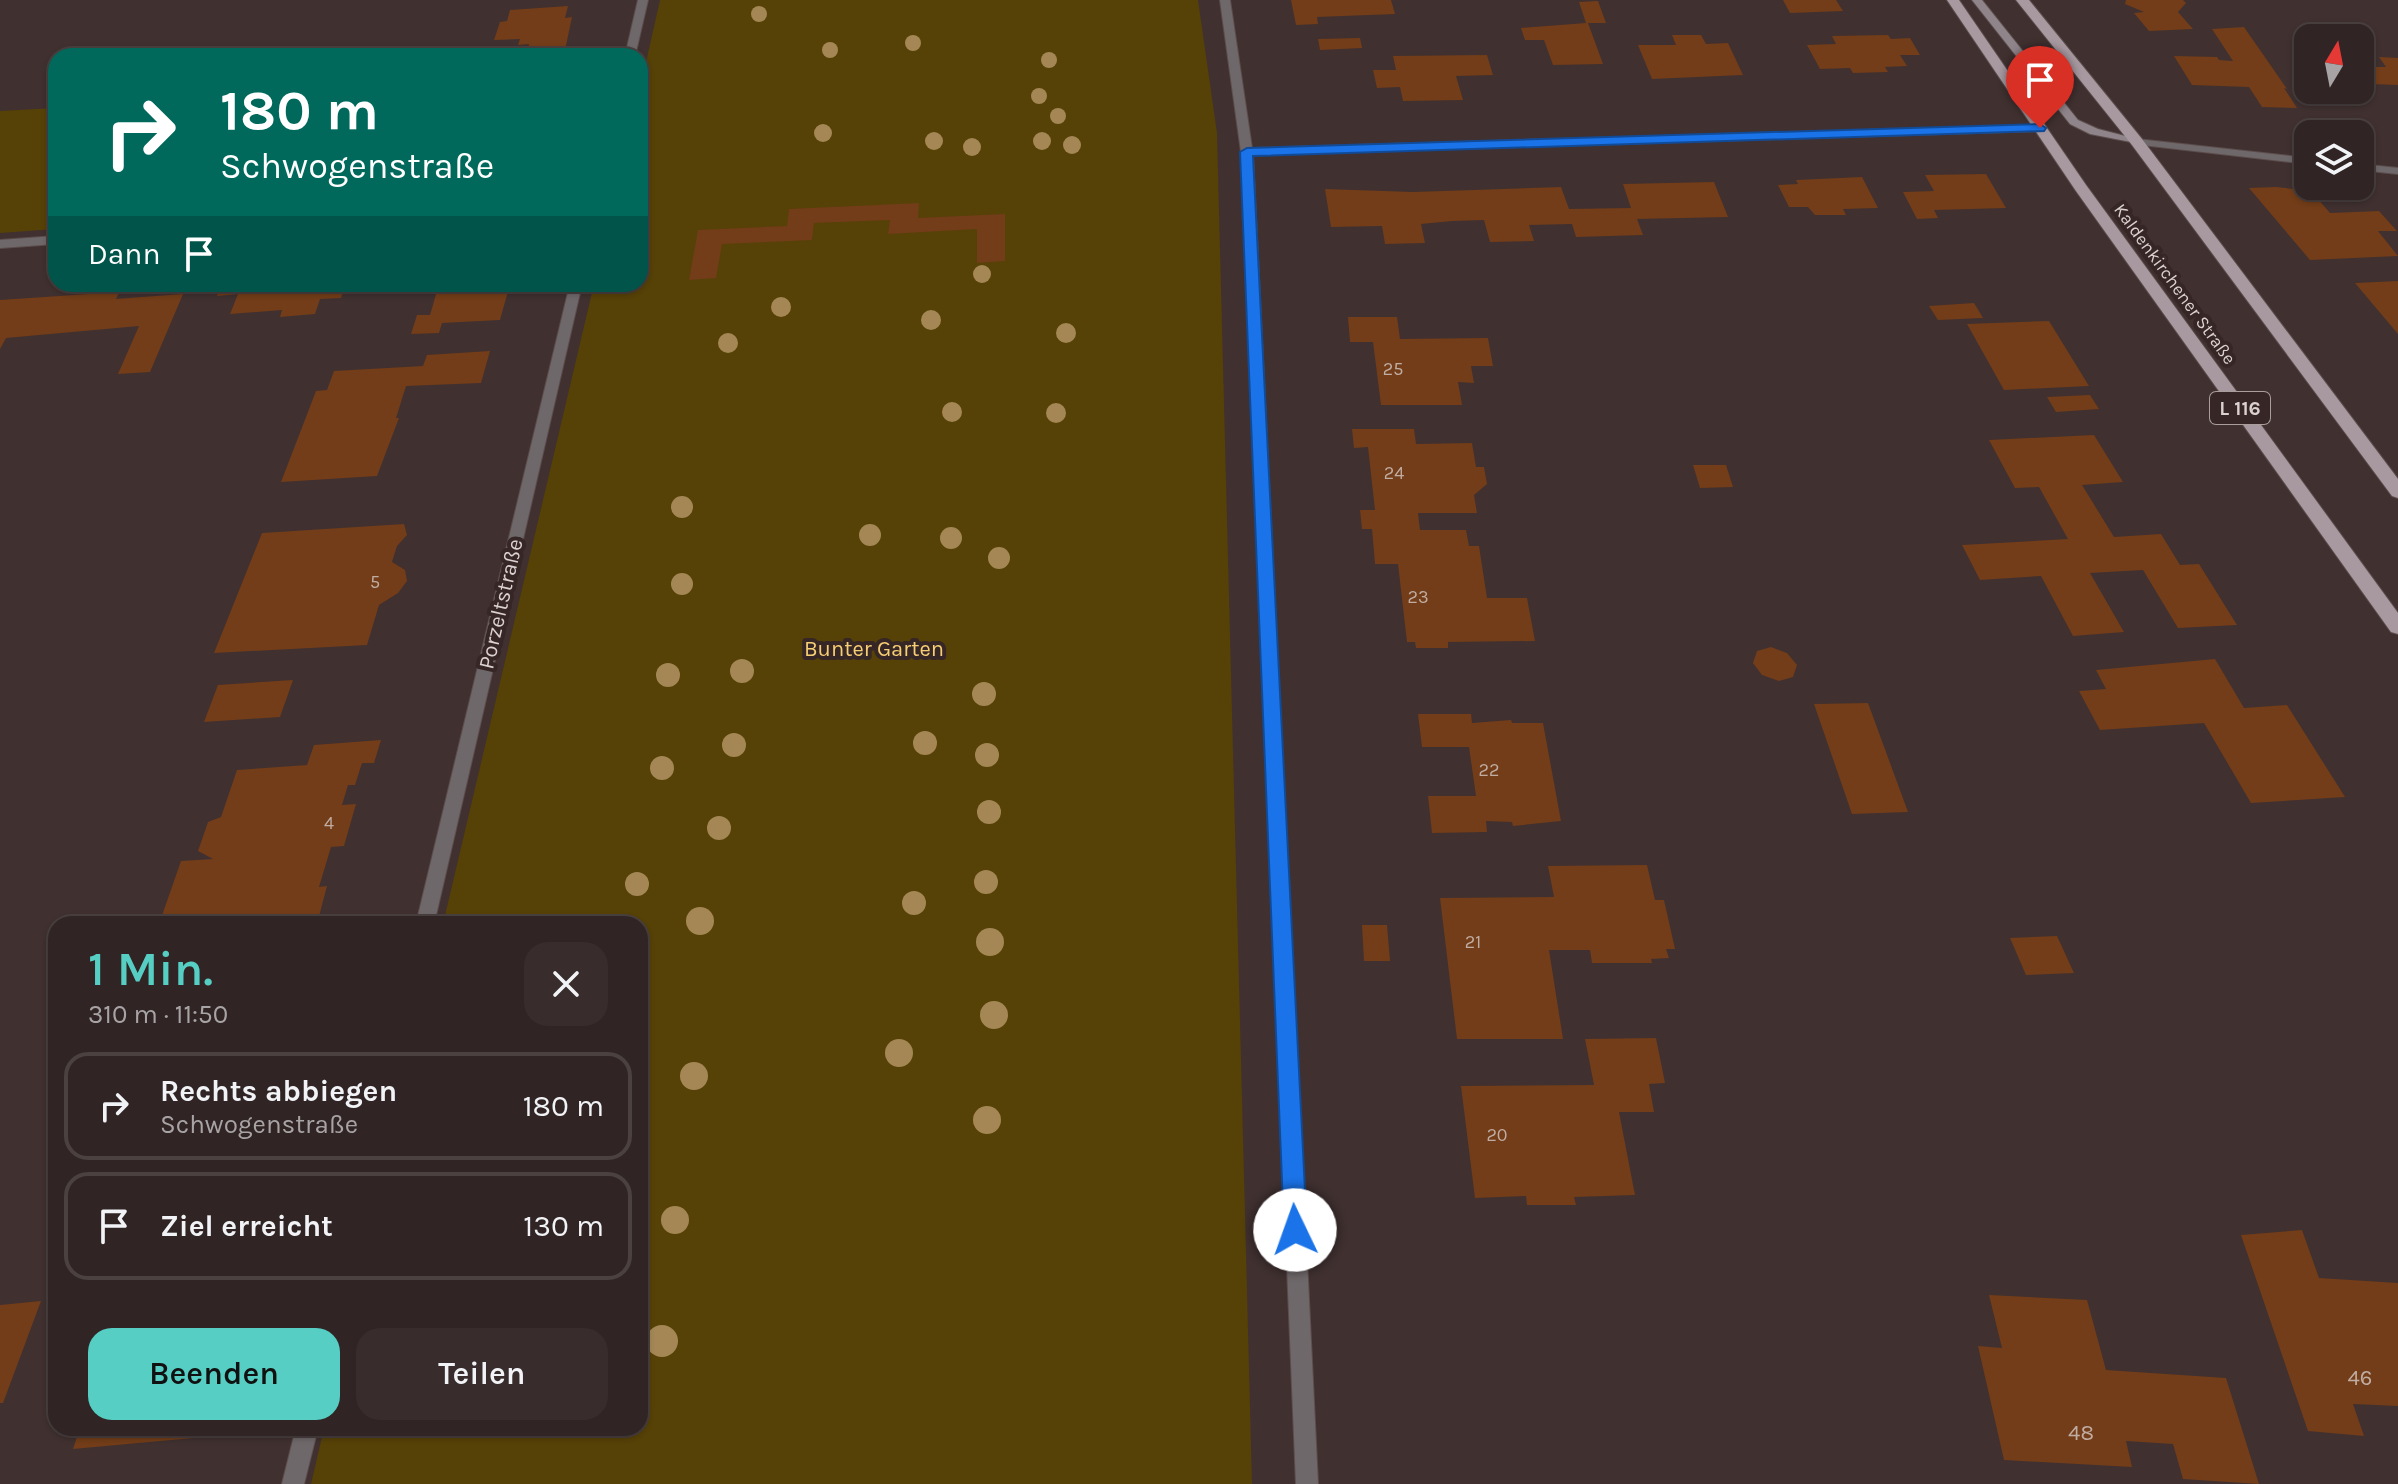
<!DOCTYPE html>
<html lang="de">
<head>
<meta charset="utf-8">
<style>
  body { margin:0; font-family:Karla,sans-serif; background:#382c2c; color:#f1f3f6; height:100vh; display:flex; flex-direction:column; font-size:30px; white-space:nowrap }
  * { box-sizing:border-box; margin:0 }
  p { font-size:26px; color:#a8a4a6 }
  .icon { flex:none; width:44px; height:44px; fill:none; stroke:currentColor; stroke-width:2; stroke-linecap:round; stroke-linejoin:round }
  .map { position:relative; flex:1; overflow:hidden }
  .panel { position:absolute; left:48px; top:916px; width:600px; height:520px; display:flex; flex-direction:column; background:#302424; border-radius:24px; box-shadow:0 2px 6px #0004,0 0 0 2px #4b4141 }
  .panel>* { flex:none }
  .guide { position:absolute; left:48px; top:48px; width:600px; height:244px; border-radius:24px; box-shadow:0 2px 6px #0004,0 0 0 2px #4b4141; background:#00695c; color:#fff; overflow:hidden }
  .needle { width:52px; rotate:10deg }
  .tools { position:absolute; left:2294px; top:24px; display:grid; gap:16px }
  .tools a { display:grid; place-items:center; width:80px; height:80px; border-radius:16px; background:#302424; box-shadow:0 2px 6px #0004,0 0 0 2px #4b4141; font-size:40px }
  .pin { position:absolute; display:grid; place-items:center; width:68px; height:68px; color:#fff; margin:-82px -34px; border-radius:50% 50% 50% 0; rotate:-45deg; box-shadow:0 0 8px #0007 }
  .pin .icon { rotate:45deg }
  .me { position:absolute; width:88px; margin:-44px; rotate:357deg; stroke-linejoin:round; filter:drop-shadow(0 0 6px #0008) }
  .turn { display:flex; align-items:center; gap:28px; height:168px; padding:0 40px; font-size:36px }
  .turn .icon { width:104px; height:104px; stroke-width:2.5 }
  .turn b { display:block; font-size:56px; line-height:68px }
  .then { display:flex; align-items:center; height:76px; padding:0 40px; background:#0003; gap:16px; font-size:30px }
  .round { display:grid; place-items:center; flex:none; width:84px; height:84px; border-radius:24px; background:#382c2c }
  .summary { display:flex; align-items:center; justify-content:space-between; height:136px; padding:0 40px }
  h1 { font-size:48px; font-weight:600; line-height:60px; color:#56cec4 }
  .action { display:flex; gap:16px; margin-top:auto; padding:16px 40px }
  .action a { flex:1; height:92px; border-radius:24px; background:#56cec4; color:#111; font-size:32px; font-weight:600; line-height:92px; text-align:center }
  .action a+a { background:#382c2c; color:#f1f3f6 }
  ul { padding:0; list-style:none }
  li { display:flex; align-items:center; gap:24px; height:108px; margin:0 16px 12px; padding:0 24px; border:4px solid #4b4141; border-radius:24px }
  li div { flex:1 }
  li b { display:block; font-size:30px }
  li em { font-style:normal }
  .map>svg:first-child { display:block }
  .green { fill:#564107 }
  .building { fill:#723d18 }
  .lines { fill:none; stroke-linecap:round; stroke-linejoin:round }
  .street-casing { stroke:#5c4d4d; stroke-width:2 }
  .secondary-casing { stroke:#5c4d4d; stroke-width:2 }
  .primary-casing { stroke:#5c4d4d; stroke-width:2 }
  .street { fill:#6f686b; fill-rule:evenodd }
  .secondary { fill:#8f848a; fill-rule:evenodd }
  .primary { fill:#a899a1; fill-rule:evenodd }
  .tree { fill:#a48755 }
  .route { fill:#1a73e8; stroke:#114b97; stroke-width:2 }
  .labels { text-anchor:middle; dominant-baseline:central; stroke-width:8; stroke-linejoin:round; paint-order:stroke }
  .far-street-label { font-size:18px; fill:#dbd1d0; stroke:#362626 }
  .number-label { font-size:18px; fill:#c1aca2 }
  .shield { fill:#362626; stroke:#aa9e9d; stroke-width:2 }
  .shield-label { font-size:20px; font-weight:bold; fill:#dbd1d0 }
  .street-label { font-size:22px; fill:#dbd1d0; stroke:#362626 }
  .park-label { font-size:22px; fill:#f6ce73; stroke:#362626 }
  .near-number-label { font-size:22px; fill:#c1aca2 }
</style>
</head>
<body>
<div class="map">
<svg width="2398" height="1484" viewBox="0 0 2398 1484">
  <rect width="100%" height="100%" fill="#403030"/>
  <g class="green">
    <polygon points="660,0 1198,0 1217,133 1252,1484 311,1484 324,1428 640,1428 640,924 443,924 594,284 640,284 640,89"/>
    <polygon points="56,108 56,229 0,233 0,111"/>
  </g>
  <g class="building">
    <polygon points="1291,0 1391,0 1395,14 1317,17 1318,24 1296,25"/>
    <polygon points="1783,0 1836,0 1843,11 1790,13"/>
    <polygon points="2126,0 2183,0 2186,3 2178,12 2193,29 2149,31 2134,13 2144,12 2125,4"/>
    <polygon points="1598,1 1606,23 1588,23 1603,64 1553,65 1544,40 1525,40 1521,28 1586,23 1579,2"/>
    <polygon points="568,6 565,18 572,17 564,55 526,56 529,44 518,45 520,39 494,40 500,22 507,21 510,10"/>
    <polygon points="2244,27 2287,89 2284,88 2297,108 2262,107 2249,87 2192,85 2174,56 2217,57 2219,60 2233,61 2212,29"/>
    <polygon points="1672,35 1701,35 1706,44 1728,43 1743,75 1652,79 1638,45 1676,45"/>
    <polygon points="1888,35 1891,39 1910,38 1920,55 1900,55 1907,66 1885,67 1888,72 1853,73 1850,68 1820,69 1807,45 1836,44 1832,36"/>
    <polygon points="1360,38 1362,48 1320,50 1318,39"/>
    <polygon points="1487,55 1493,75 1456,76 1463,100 1403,101 1400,87 1377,88 1373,70 1396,70 1393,56"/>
    <polygon points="2379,57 2398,58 2398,85 2369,84 2360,71 2360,67 2386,67"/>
    <polygon points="1986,174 2006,208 1934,210 1938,218 1917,219 1903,192 1934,191 1925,175"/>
    <polygon points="1862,177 1878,208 1843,209 1846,215 1815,215 1808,207 1789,207 1778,185 1798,184 1796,180"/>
    <polygon points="1714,182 1728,217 1637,219 1643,235 1576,237 1572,224 1529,225 1534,241 1490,242 1484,220 1452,221 1421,224 1425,243 1385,244 1382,226 1331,227 1325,189 1413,192 1561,187 1569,209 1631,208 1623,184"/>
    <polygon points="2276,187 2311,191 2330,213 2379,211 2397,231 2378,231 2398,256 2310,260 2249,188"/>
    <polygon points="919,203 918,218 1005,214 1005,261 977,263 977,229 888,234 890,220 814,223 812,240 722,244 716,278 689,280 698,230 787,226 789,209"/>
    <polygon points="2398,281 2398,334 2355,283"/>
    <polygon points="222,284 345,284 341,298 320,299 315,314 280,317 282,310 230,314 238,294 217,296"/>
    <polygon points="439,284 510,284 500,320 442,323 439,333 411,334 417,315 430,315"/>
    <polygon points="119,292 116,299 183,294 150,372 118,374 139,326 6,338 0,349 0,300"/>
    <polygon points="1974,303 1983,318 1938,320 1929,306"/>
    <polygon points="1348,317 1397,317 1400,339 1488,338 1493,366 1471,366 1474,383 1458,382 1462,405 1381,405 1373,342 1350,342"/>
    <polygon points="2049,321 2089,386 2004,390 1967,324"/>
    <polygon points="490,351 481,383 406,386 396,418 399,418 377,476 281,482 316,391 327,390 334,371 423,366 427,355"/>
    <polygon points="2090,395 2099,409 2056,412 2047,397"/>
    <polygon points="1352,429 1414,429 1416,444 1472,443 1476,467 1484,467 1487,484 1474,495 1477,513 1418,513 1420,530 1466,530 1469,546 1479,546 1487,598 1527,598 1535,641 1448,642 1448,648 1416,648 1415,642 1407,642 1398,564 1375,564 1372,529 1362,529 1360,510 1375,510 1368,447 1354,448"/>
    <polygon points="2094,435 2123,482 2082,485 2114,537 2161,534 2180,565 2199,564 2237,625 2178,628 2143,570 2090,573 2124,632 2073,636 2041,576 1980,580 1962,545 2068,539 2039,487 2015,488 1989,440"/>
    <polygon points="1693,465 1726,465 1733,487 1700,488"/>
    <polygon points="404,524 407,535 397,546 392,562 405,570 407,581 398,593 379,605 367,645 214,653 262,533"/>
    <polygon points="1771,647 1787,653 1797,665 1793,677 1779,681 1762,675 1753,663 1757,651"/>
    <polygon points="2215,659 2244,708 2287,705 2345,797 2251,803 2204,723 2100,730 2079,691 2106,689 2096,670"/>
    <polygon points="293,680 280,717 204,722 218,685"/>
    <polygon points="1868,703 1908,812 1852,814 1814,704"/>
    <polygon points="1418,714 1471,714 1472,723 1511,720 1512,723 1543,723 1561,821 1513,826 1512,822 1486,821 1487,832 1432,833 1428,796 1476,796 1469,747 1422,747"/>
    <polygon points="381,740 374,763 362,763 355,785 348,785 342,805 356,804 344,846 331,847 319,887 327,886 317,924 159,924 181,861 213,859 198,851 208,822 221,817 237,770 307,765 314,745"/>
    <polygon points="1647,865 1655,900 1664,900 1675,949 1666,949 1669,958 1651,959 1652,963 1592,963 1590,950 1549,950 1563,1039 1457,1039 1440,898 1554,897 1548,866"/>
    <polygon points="1362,925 1387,925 1390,961 1364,961"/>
    <polygon points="2057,936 2074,973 2026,975 2010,938"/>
    <polygon points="1656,1038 1665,1083 1649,1084 1654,1112 1619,1112 1635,1195 1574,1197 1576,1205 1527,1205 1526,1196 1475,1198 1461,1086 1594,1085 1585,1039"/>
    <polygon points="2302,1230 2319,1278 2398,1283 2398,1406 2353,1404 2364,1436 2308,1431 2241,1235"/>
    <polygon points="1989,1295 2087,1300 2106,1370 2226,1378 2259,1484 2183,1479 2173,1444 2126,1441 2132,1467 2004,1460 1978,1346 2002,1348"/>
    <polygon points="41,1301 3,1403 0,1403 0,1305"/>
    <polygon points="80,1428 195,1428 193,1438 73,1449"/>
  </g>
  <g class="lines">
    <g class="street-casing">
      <g id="street">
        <polygon points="638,0 648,0 635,56 625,56"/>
        <polygon points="1220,0 1230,0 1252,148 2040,125 2046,128 2040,131 1253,155 1318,1484 1296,1484 1241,152"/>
        <polygon points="2137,139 2308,158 2308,164 2133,144 2131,142"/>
        <polygon points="2360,164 2398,168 2398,174 2360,170"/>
        <polygon points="56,236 56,244 0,248 0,240"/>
        <polygon points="570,284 582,284 434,924 416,924"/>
        <polygon points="296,1428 318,1428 304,1484 282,1484"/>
      </g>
    </g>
    <g class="secondary-casing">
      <polygon id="secondary" points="1972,0 1982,0 2078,120 2098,129 2141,140 2141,144 2090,134 2070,124"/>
    </g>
    <g class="primary-casing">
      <g id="primary">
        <polygon points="1947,0 1959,0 2086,185 2398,613 2398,634 2391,632 2076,191"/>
        <polygon points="2016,0 2029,0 2142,139 2398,479 2398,498 2392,496 2132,145"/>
      </g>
    </g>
    <use href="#street" class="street"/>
    <use href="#secondary" class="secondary"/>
    <use href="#primary" class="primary"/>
  </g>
  <g class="tree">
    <circle cx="759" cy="14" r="8"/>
    <circle cx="913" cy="43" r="8"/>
    <circle cx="830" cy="50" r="8"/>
    <circle cx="1049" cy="60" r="8"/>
    <circle cx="1039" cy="96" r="8"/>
    <circle cx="1058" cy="116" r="8"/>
    <circle cx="823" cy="133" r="9"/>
    <circle cx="934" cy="141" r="9"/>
    <circle cx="1042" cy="141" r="9"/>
    <circle cx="1072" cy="145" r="9"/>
    <circle cx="972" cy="147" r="9"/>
    <circle cx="982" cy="274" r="9"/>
    <circle cx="781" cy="307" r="10"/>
    <circle cx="931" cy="320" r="10"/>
    <circle cx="1066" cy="333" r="10"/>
    <circle cx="728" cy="343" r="10"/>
    <circle cx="952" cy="412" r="10"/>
    <circle cx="1056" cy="413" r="10"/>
    <circle cx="682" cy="507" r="11"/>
    <circle cx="870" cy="535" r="11"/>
    <circle cx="951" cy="538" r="11"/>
    <circle cx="999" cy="558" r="11"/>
    <circle cx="682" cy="584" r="11"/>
    <circle cx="742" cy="671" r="12"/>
    <circle cx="668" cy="675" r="12"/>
    <circle cx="984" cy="694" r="12"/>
    <circle cx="925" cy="743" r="12"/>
    <circle cx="734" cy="745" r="12"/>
    <circle cx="987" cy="755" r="12"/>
    <circle cx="662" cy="768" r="12"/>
    <circle cx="989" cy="812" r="12"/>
    <circle cx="719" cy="828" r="12"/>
    <circle cx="986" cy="882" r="12"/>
    <circle cx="637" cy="884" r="12"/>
    <circle cx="914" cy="903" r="12"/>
    <circle cx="700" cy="921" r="14"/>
    <circle cx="990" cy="942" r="14"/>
    <circle cx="994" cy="1015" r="14"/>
    <circle cx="899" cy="1053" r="14"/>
    <circle cx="694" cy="1076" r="14"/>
    <circle cx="987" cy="1120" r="14"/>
    <circle cx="675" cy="1220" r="14"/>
    <circle cx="662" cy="1341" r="16"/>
  </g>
  <polygon class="route" points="2040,124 2046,128 2044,131 1253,156 1307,1230 1303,1238 1295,1241 1287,1238 1284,1230 1240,152 1247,148"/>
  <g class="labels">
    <g class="far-street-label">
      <text transform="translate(2175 284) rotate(54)">Kaldenkirchener Straße</text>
    </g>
    <g class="number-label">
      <text x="1393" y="369">25</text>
      <text x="1394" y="473">24</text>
      <text x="375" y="582">5</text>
      <text x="1418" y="597">23</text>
      <text x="1489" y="770">22</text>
      <text x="329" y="823">4</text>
      <text x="1473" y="942">21</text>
      <text x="1497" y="1135">20</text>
    </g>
    <rect class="shield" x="2210" y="392" width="60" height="32" rx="6"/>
    <g class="shield-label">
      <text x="2240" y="408">L 116</text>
    </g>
    <g class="street-label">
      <text transform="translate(501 604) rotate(-77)">Porzeltstraße</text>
    </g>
    <g class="park-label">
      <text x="874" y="649">Bunter Garten</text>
    </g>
    <g class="near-number-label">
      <text x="2360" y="1378">46</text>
      <text x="2081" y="1433">48</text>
    </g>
  </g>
</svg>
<div class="tools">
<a><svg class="needle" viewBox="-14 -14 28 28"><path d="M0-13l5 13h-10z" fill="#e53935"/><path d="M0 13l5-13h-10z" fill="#a8a4a6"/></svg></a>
<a><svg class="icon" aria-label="layers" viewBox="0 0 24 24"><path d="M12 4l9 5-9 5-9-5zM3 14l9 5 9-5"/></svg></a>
</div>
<div class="pin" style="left:2040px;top:128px;background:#d93025"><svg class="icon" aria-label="arrive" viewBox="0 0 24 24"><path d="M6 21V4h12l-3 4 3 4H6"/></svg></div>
<svg class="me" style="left:1295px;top:1230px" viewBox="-20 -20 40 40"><circle r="19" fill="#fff"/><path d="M0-13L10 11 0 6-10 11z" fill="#1a73e8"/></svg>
<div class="guide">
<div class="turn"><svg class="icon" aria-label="right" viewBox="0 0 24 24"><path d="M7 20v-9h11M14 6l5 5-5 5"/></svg><div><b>180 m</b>Schwogenstraße</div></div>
<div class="then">Dann<svg class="icon" aria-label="arrive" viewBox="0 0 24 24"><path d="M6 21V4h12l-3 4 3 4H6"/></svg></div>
</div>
<section class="panel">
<div class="summary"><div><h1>1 Min.</h1><p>310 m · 11:50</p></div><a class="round"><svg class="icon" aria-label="close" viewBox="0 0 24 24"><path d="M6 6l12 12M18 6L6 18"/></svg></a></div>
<ul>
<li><svg class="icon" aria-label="right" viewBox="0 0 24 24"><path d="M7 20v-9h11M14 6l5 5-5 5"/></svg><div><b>Rechts abbiegen</b><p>Schwogenstraße</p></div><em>180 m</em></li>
<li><svg class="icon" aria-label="arrive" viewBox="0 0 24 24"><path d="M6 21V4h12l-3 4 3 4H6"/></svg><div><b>Ziel erreicht</b></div><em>130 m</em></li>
</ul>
<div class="action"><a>Beenden</a><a>Teilen</a></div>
</section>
</div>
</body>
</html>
